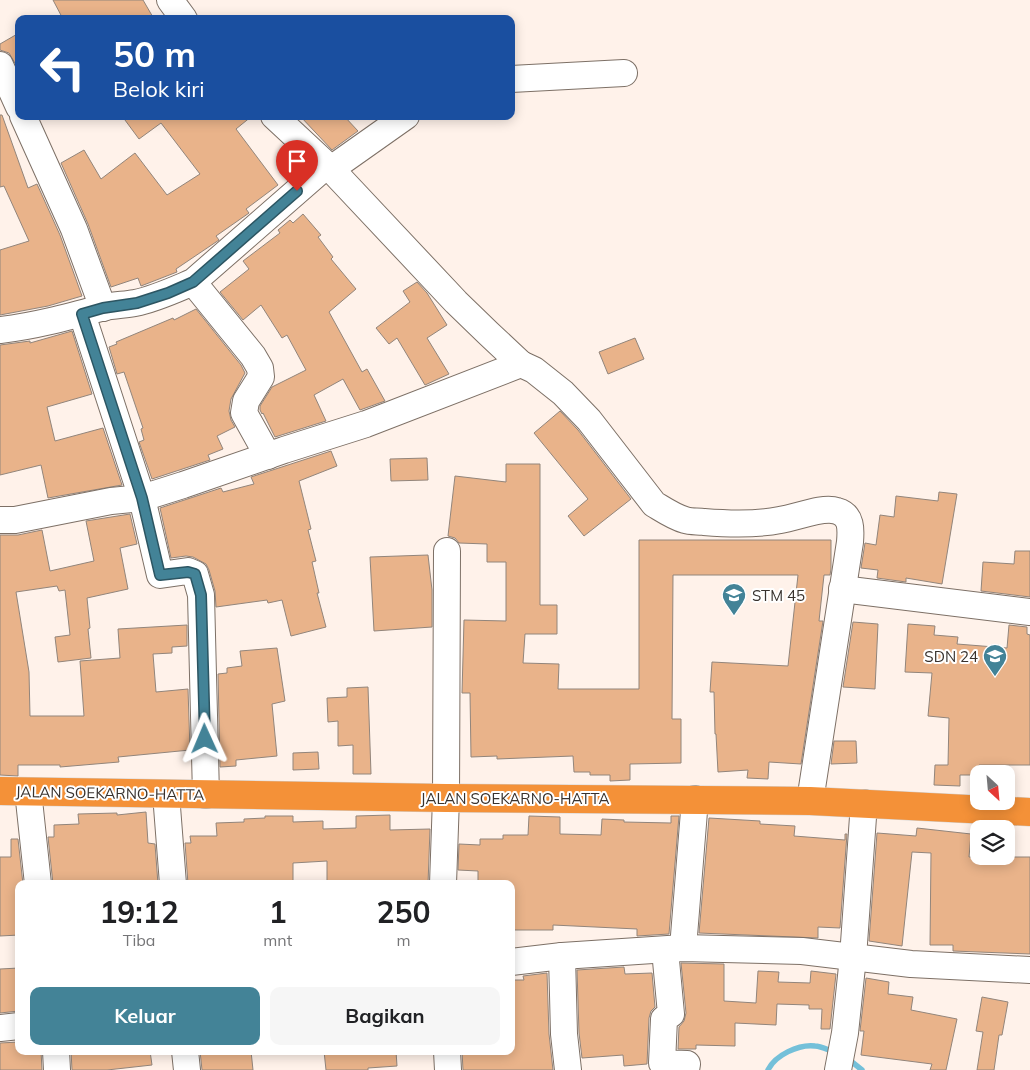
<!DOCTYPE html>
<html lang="id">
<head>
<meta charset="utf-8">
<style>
  body { margin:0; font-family:Mulish,sans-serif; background:#f6f6f6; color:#202124; height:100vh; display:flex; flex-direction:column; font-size:19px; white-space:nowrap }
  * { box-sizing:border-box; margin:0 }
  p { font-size:16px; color:#757577 }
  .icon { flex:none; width:28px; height:28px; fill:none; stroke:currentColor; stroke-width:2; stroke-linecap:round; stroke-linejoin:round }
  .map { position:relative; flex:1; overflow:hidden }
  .panel { position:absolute; left:15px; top:880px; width:500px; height:175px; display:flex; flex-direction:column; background:#fff; border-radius:10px; box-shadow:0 2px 12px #0003 }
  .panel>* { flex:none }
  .top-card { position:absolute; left:15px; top:15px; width:500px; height:105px; border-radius:10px; box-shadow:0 2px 12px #0003; background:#1a4fa0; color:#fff; overflow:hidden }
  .needle { width:32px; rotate:154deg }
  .tools { position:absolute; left:970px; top:765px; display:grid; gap:10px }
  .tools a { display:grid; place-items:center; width:45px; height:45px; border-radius:10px; background:#fff; box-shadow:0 2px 12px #0003; font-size:25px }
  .pin { position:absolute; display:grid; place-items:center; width:42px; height:42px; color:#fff; margin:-51px -21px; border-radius:50% 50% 50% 0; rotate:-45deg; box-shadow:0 0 5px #0007 }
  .pin .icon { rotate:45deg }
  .me { position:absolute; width:55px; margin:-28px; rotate:359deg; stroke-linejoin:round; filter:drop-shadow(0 0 4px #0008) }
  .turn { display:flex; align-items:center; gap:18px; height:105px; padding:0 15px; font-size:22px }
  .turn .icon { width:65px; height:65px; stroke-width:2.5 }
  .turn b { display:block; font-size:35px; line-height:42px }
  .eta { display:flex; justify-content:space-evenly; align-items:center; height:85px; text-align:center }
  .eta b { font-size:30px; font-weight:700; line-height:35px }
  .primary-button { display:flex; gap:10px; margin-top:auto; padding:10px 15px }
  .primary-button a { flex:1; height:58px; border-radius:10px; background:#438397; color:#fff; font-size:20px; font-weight:700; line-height:58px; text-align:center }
  .primary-button a+a { background:#f6f6f6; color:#202124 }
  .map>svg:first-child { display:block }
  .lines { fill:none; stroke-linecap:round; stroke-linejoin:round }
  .stream { stroke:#74c0d9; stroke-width:5.5 }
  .building { fill:#e9b38a; stroke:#92857b }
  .minor-casing { stroke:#7d7066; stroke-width:28 }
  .highway-casing { stroke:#d3d2d1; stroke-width:29 }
  .minor { stroke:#fff; stroke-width:26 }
  .highway { stroke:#f49138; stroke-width:28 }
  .route-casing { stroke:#2c5562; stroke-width:12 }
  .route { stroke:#438397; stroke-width:9 }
  .labels { text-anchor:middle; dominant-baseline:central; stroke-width:4; stroke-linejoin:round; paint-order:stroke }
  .poi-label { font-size:15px; fill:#38322e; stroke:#fff; text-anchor:start }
  .street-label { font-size:15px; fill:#38322e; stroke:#fff }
</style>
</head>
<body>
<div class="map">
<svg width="1030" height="1070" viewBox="0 0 1030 1070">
  <rect width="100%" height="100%" fill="#fff2ea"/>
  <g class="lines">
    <g class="stream">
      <polyline points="847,1058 862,1070"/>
      <path d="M768 1070C775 1055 799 1044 815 1046 821 1046 828 1050 834 1052"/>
    </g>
  </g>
  <g class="building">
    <polygon points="53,0 143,0 154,19 63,19"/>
    <polygon points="19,33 19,70 9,53 0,50 0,44"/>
    <polygon points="0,115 2,115 28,188 37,184 60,235 82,296 48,306 0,315 0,250 29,241 4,186 0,187"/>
    <polygon points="122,116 252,116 236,129 278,185 246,209 249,213 216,236 219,240 176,269 177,272 141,286 138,278 111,287 88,224 61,163 84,150 101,179 135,153 167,195 200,174 161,123 139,139"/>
    <polygon points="300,116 344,116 358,131 332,150"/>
    <polygon points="303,214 321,235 318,237 333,257 331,259 356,289 329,312 362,372 367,369 385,401 360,410 343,379 314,395 326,421 275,437 263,413 262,414 260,410 260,406 272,387 306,370 287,335 282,338 261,305 243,320 220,292 249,269 243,261 280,233 278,230 290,220 293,223"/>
    <polygon points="417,282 427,293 447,325 427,338 449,374 425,385 397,338 389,344 376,328 410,302 403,291"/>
    <polygon points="196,309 241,365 245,373 231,399 229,411 231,420 235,427 217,436 223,449 208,455 210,460 152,479 139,442 144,440 141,429 143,428 124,372 117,374 109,347 117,344 116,342 173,318 174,320"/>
    <polygon points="72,331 92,394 47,407 55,441 103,428 122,485 48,498 41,465 0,475 0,345 30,341 30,343"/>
    <polygon points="635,338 644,359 608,374 599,352"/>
    <polygon points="560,411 578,430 631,499 584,536 568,516 588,499 534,433"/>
    <polygon points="331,451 337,466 299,481 311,529 308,530 316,561 312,562 319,593 317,593 326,627 291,636 282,600 268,603 267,600 216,607 215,591 209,570 206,564 193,557 186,556 171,558 160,508 221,488 223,492 254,484 251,477"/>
    <polygon points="427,458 428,480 391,481 390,459"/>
    <polygon points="506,464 540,464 540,605 557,605 557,634 525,634 523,663 559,664 558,689 639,689 639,540 831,540 831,569 830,575 824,575 819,621 823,621 801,764 769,762 768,779 747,778 748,770 718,772 716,734 715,734 714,692 710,692 712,662 788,666 798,575 673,575 672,719 681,719 681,763 630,764 630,780 610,781 610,775 590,775 590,772 574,772 573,756 497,759 497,756 471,757 470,693 462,693 464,620 506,621 506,562 487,562 487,544 459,543 455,538 448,536 455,476 506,482"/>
    <polygon points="939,492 957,494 942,584 906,578 906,582 877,578 878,570 861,568 865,543 876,545 880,515 894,517 896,496 938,501"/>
    <polygon points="130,514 137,544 120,548 128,589 87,598 90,628 88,629 91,658 58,662 55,637 70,635 65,590 59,591 57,586 16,592 29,672 30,716 84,716 80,661 120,658 118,629 187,625 187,646 172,647 172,653 153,654 156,692 188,689 190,750 118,757 119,762 60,767 60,765 18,765 18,776 0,775 0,535 18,535 42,530 50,571 94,561 86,521"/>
    <polygon points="1015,551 1030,551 1030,597 981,591 983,562 1014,564"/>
    <polygon points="428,555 432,590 432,627 374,631 370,557"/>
    <polygon points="853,622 878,624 875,689 843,687"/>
    <polygon points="908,624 935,626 934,635 958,637 957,644 1007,648 1009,625 1027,627 1027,634 1030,635 1030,765 979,765 979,775 960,775 960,786 934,785 935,765 948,765 949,718 928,716 932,673 905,672"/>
    <polygon points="277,648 285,701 272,704 277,756 236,760 236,766 220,767 218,674 227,673 227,668 242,666 240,651"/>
    <polygon points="368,687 371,774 353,774 353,745 338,746 338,721 328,722 327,698 347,697 347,688"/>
    <polygon points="834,741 856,741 857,763 831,764"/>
    <polygon points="318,752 319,769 293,770 293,753"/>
    <polygon points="146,812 148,843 155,844 158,884 53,884 48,837 54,837 54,825 79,824 78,814 117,813 117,815"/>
    <polygon points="390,815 390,830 430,829 428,884 327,884 327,861 293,863 293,884 188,884 185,843 191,843 190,836 217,836 216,823 244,822 244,819 265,818 265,816 293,816 293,822 323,821 323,829 356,828 356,816"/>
    <polygon points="529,816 560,817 560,834 601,835 602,819 624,820 624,822 671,823 671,816 679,816 669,934 637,936 637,929 553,925 553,930 511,930 511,884 478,884 478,871 458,870 459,844 480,845 480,839 503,839 503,835 528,835"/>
    <polygon points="709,818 760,821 760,824 795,826 794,836 845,840 845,834 847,834 840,928 818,927 818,938 699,933"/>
    <polygon points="917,828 971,834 969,857 1030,857 1030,954 953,951 953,945 930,945 931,853 912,852 902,946 869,941 877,833 916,836"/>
    <polygon points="11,839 18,839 23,884 19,884 19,935 0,936 0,857 11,857"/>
    <polygon points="681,963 724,964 724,1001 756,1003 758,971 779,972 778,982 810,983 811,971 836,974 830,1029 821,1029 822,1009 809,1009 809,1005 777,1004 776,1025 735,1023 735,1046 696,1045 696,1049 678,1049 679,1027 684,1021 686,1013"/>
    <polygon points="624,967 625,974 652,973 655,1007 651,1011 649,1018 647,1064 624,1066 623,1055 582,1058 579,1033 577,970"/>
    <polygon points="19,968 19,1011 0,1013 0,969"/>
    <polygon points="547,973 549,1034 553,1070 463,1070 462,1051 511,1051 511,980 524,980 523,976"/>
    <polygon points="866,978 889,982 888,994 913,997 911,1010 957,1019 946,1070 930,1070 932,1064 861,1055 864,1031 860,1031"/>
    <polygon points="982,997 1008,1002 1002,1035 999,1035 994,1070 977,1070 983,1032 976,1031"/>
    <polygon points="19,1042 19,1051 41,1051 42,1070 0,1070 0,1043"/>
    <polygon points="71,1051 150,1051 152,1065 107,1070 72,1070"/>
    <polygon points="200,1051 227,1051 227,1054 251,1051 253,1070 202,1070"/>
    <polygon points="324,1051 396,1051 397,1066 368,1068 368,1070 326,1070"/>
  </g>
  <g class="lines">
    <g class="minor-casing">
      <g id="minor">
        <polyline points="170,0 184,19"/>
        <polyline points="0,65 19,107"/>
        <polyline points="511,79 624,73"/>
        <polyline points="23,116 74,229 103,308"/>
        <path d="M274 116 331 169 456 302 488 333 521 364 534 370 563 393 589 420 654 504C664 510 674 517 685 520 691 522 698 521 704 522 729 524 756 525 780 520 796 518 822 506 837 511 852 515 851 530 850 542L810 801"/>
        <polyline points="331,169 406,116"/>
        <polyline points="193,282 253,356 260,368 261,377 246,401 244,413 268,456"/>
        <polyline points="82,314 142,498 160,575 188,571 195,574 201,595 206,795"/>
        <path d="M0 330C35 326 68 317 101 308 112 305 124 305 135 303 155 299 174 290 193 282L327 165"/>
        <polyline points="0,520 15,520 111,501 142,498 183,485 284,450 366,424 521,364"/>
        <polyline points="842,589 1030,612"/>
        <polyline points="28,791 38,884"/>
        <polyline points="166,794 173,884"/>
        <polyline points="443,884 446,798 447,551"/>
        <polyline points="683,948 695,799"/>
        <polyline points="665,950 671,1014 664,1019 662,1063 687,1064 686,1070"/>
        <polyline points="562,956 564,1034 568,1070"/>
        <polyline points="511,962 562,956 683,948 802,951 911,964 1030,970"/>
        <polyline points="0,1028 19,1026"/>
        <polyline points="56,1051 57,1070"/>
        <polyline points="185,1051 187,1070"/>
        <polyline points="447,1051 448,1070"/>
        <polyline points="838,1070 845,1033 853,957 864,803"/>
      </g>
    </g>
    <g class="highway-casing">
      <polyline id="highway" points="0,791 446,798 810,801 1030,812"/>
    </g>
    <use href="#minor" class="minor"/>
    <use href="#highway" class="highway"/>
  </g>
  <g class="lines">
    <g class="route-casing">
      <polyline id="route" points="205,739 201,595 195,574 188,572 160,575 142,498 82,314 103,308 137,303 168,293 193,282 297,191"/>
    </g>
    <use href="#route" class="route"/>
  </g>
  <defs>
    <g id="school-pin" transform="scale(1.25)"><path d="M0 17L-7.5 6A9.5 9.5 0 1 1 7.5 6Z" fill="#438397" stroke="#fff"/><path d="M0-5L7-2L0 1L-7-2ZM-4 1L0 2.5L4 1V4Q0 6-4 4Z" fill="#fff"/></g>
  </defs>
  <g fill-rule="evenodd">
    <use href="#school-pin" x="734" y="595"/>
    <use href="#school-pin" x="995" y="656"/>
  </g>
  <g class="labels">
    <g class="poi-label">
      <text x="752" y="595">STM 45</text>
      <text x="978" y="656" text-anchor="end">SDN 24</text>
    </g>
    <g class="street-label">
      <text transform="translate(110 793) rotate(1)">JALAN SOEKARNO-HATTA</text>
      <text x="515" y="798">JALAN SOEKARNO-HATTA</text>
    </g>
  </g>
</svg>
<div class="tools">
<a><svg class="needle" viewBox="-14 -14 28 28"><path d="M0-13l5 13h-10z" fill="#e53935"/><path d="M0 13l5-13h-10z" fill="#757577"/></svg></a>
<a><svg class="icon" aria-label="layers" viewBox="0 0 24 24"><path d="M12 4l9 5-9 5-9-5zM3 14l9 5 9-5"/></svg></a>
</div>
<div class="pin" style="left:297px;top:191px;background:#d93025"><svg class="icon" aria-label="arrive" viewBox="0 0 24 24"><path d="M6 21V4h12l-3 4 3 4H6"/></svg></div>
<svg class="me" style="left:205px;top:739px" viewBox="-20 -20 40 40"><path d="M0-17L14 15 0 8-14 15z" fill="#438397" stroke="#fff" stroke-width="4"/></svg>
<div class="top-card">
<div class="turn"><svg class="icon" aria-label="left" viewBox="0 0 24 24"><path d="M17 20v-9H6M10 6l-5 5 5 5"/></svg><div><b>50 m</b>Belok kiri</div></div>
</div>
<section class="panel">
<div class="eta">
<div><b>19:12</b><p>Tiba</p></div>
<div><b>1</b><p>mnt</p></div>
<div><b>250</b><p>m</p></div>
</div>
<div class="primary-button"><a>Keluar</a><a>Bagikan</a></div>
</section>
</div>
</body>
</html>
